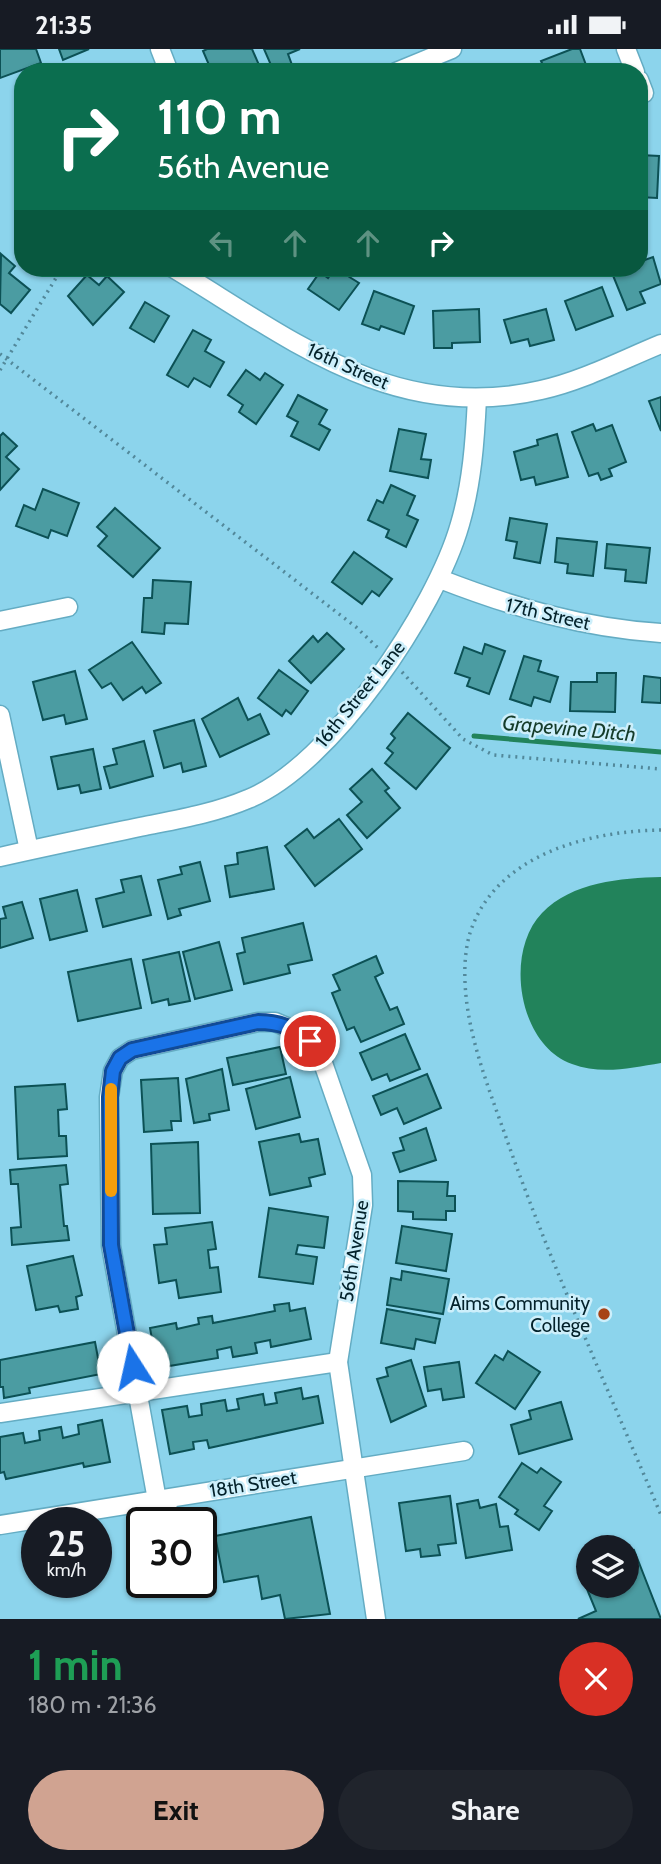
<!DOCTYPE html>
<html lang="en">
<head>
<meta charset="utf-8">
<style>
  body { margin:0; font-family:Cabin,sans-serif; background:#20242c; color:#f1f3f6; height:100vh; display:flex; flex-direction:column; font-size:26px; white-space:nowrap }
  * { box-sizing:border-box; margin:0 }
  p { font-size:23px; color:#9ea1a6 }
  .icon { flex:none; width:38px; height:38px; fill:none; stroke:currentColor; stroke-width:2; stroke-linecap:round; stroke-linejoin:round }
  .map { position:relative; height:1570px; overflow:hidden }
  .details { display:flex; flex-direction:column; background:#171b24; flex:1 }
  .details>* { flex:none }
  .banner { position:absolute; left:14px; top:14px; width:634px; height:214px; border-radius:28px; box-shadow:0 2px 5px #0004; background:#0b6e4f; color:#fff; overflow:hidden }
  .tools { position:absolute; left:576px; top:1486px; display:grid; gap:14px }
  .tools a { display:grid; place-items:center; width:63px; height:63px; border-radius:50%; background:#171b24; box-shadow:0 2px 5px #0004; font-size:35px }
  .speed { position:absolute; left:21px; top:1458px; display:flex; gap:14px; font-size:35px; font-weight:700; text-align:center }
  .speed>* { display:grid; place-content:center; width:91px; height:91px; border-radius:50%; background:#171b24; box-shadow:0 2px 5px #0004; line-height:1 }
  .speed small { font-size:18px; font-weight:400 }
  .speed .limit { border:4px solid #111; border-radius:10px; background:#fff; color:#111 }
  .pin { position:absolute; display:grid; place-items:center; width:60px; height:60px; color:#fff; margin:-30px; border:4px solid #fff; border-radius:50%; box-shadow:0 2px 7px #0007 }
  .me { position:absolute; width:77px; margin:-38px; rotate:350deg; stroke-linejoin:round; filter:drop-shadow(0 0 5px #0008) }
  .turn { display:flex; align-items:center; gap:24px; height:147px; padding:0 28px; font-size:32px }
  .turn .icon { width:91px; height:91px; stroke-width:2.5 }
  .turn b { display:block; font-size:49px; line-height:60px }
  .lanes { display:flex; align-items:center; height:66px; padding:0 28px; background:#0003; justify-content:center; gap:35px; direction:ltr }
  .lanes .off { opacity:.35 }
  .round { display:grid; place-items:center; flex:none; width:74px; height:74px; border-radius:37px; background:#20242c }
  .head { display:flex; align-items:center; justify-content:space-between; height:119px; padding:0 28px }
  h1 { font-size:42px; font-weight:700; line-height:52px; color:#1e9e55 }
  .button { display:flex; gap:14px; margin-top:auto; padding:14px 28px }
  .button a { flex:1; height:80px; border-radius:42px; background:#d0a391; color:#111; font-size:28px; font-weight:700; line-height:80px; text-align:center }
  .button a+a { background:#20242c; color:#f1f3f6 }
  .status { display:flex; justify-content:space-between; align-items:center; height:49px; padding:0 35px; background:#171b24; direction:ltr }
  .status svg { height:19px; fill:currentColor }
  .map>svg:first-child { display:block }
  .water { fill:#22835b }
  .lines { fill:none; stroke-linecap:round; stroke-linejoin:round }
  .stream { stroke:#22835b; stroke-width:5 }
  .building { fill:#4b9ca2; stroke:#0c5155; stroke-width:2 }
  .service-casing { stroke:#64acc3; stroke-width:12 }
  .minor-casing { stroke:#64acc3; stroke-width:21 }
  .path { stroke:#52889a; stroke-width:3.5; stroke-dasharray:2 5; stroke-linecap:butt }
  .service { stroke:#fff; stroke-width:9 }
  .minor { stroke:#fff; stroke-width:18 }
  .route-casing { stroke:#114b97; stroke-width:18 }
  .route { stroke:#1a73e8; stroke-width:12 }
  .slow { stroke:#f59e0b; stroke-width:12 }
  .poi-dot { fill:#a74215; stroke:#cdeffb; stroke-width:2.5 }
  .labels { text-anchor:middle; dominant-baseline:central; stroke-width:5; stroke-linejoin:round; paint-order:stroke }
  .street-label { font-size:19px; fill:#03212a; stroke:#cdeffb }
  .poi-label { font-size:19px; fill:#03212a; stroke:#cdeffb; text-anchor:end }
  .water-label { font-size:21px; font-style:italic; fill:#153c2a; stroke:#cdeffb }
</style>
</head>
<body>
<div class="status"><b>21:35</b><svg viewBox="0 0 49 12"><path d="M0 12V9h3v3zM5 12V6h3v6zM10 12V3h3v9zM15 12V0h3v12zM26 1h20v11H26zM47 4h2v5h-2z"/></svg></div>
<div class="map">
<svg width="661" height="1570" viewBox="0 0 661 1570">
  <rect width="100%" height="100%" fill="#8cd4ec"/>
  <path class="water" d="M661 828V1014C631 1019 601 1026 572 1015 518 996 504 903 542 864 572 833 621 829 661 828Z"/>
  <g class="lines">
    <polyline class="stream" points="474,687 661,703"/>
  </g>
  <g class="building">
    <polygon points="0,0 36,0 41,14 0,29"/>
    <polygon points="59,0 89,0 63,11"/>
    <polygon points="207,0 252,0 262,23 212,23 203,2"/>
    <polygon points="264,0 300,0 288,5 292,16 274,23"/>
    <polygon points="572,0 580,0 586,16 577,20 578,23 546,23 541,12"/>
    <polygon points="640,106 659,107 657,149 639,148"/>
    <polygon points="1,205 15,217 9,224 30,241 11,264 0,255"/>
    <polygon points="653,208 661,235 640,243 645,254 627,261 612,224 625,219 639,219 639,213"/>
    <polygon points="335,219 359,234 339,261 308,240 320,223 328,229"/>
    <polygon points="87,226 99,236 107,227 124,243 93,276 68,247"/>
    <polygon points="602,238 613,267 576,281 565,252"/>
    <polygon points="374,242 414,257 404,285 381,277 379,281 362,275"/>
    <polygon points="145,253 169,267 154,293 130,279"/>
    <polygon points="479,260 480,293 452,294 452,299 434,299 433,262"/>
    <polygon points="546,260 554,291 530,297 528,290 511,294 504,271"/>
    <polygon points="193,281 211,291 205,302 224,313 210,338 194,329 188,338 167,326"/>
    <polygon points="246,321 260,331 265,324 283,336 256,375 239,363 243,356 228,346"/>
    <polygon points="298,346 327,361 319,375 330,381 319,401 291,387 298,373 287,367"/>
    <polygon points="661,348 661,382 649,352"/>
    <polygon points="593,375 596,382 612,376 626,413 609,420 612,427 601,431 598,424 589,427 572,383"/>
    <polygon points="399,380 426,385 421,410 431,411 428,429 390,422"/>
    <polygon points="3,384 17,397 6,408 19,420 0,441 0,387"/>
    <polygon points="557,385 568,428 536,436 534,428 521,431 514,403 538,396 537,391"/>
    <polygon points="391,436 415,447 407,466 418,471 406,498 386,488 389,481 368,471 377,451 383,454"/>
    <polygon points="43,440 79,454 67,487 51,481 48,489 16,477 24,456 35,461"/>
    <polygon points="115,459 160,499 133,528 98,497 107,487 97,478"/>
    <polygon points="510,469 547,475 540,514 514,509 517,493 506,491"/>
    <polygon points="557,489 597,493 593,527 567,524 568,515 555,513"/>
    <polygon points="607,495 650,499 646,534 625,532 626,521 605,519"/>
    <polygon points="354,503 392,530 379,547 372,542 362,555 332,533"/>
    <polygon points="153,531 191,533 188,575 165,574 164,585 142,583 144,549 152,549"/>
    <polygon points="327,584 344,600 311,634 289,612 313,587 318,593"/>
    <polygon points="132,593 161,634 146,644 142,638 123,651 111,634 102,639 89,621"/>
    <polygon points="485,595 505,602 489,645 467,637 470,629 455,624 464,598 482,605"/>
    <polygon points="524,607 541,612 538,622 558,628 550,653 534,648 531,657 510,650"/>
    <polygon points="279,621 308,642 291,665 286,661 282,667 258,649"/>
    <polygon points="75,622 87,670 66,675 64,666 43,671 33,633"/>
    <polygon points="597,624 616,624 615,663 570,662 571,633 597,633"/>
    <polygon points="644,627 661,629 661,654 642,653"/>
    <polygon points="238,649 248,671 260,665 269,685 220,708 202,670"/>
    <polygon points="408,664 450,699 416,740 385,714 393,704 387,699 395,689 391,685"/>
    <polygon points="194,671 206,717 183,723 181,714 164,719 154,682"/>
    <polygon points="144,692 153,727 110,739 104,718 117,715 113,700"/>
    <polygon points="93,700 101,740 81,744 79,736 58,740 51,708"/>
    <polygon points="372,720 389,739 385,742 400,759 367,789 347,766 362,753 350,740"/>
    <polygon points="339,770 362,800 315,837 285,797 307,780 314,789"/>
    <polygon points="267,798 274,840 230,848 225,817 238,815 237,804"/>
    <polygon points="200,813 210,852 179,860 181,866 168,870 158,831 182,825 180,818"/>
    <polygon points="141,827 151,866 103,878 96,850 124,843 121,831"/>
    <polygon points="77,841 87,882 50,891 40,850"/>
    <polygon points="22,853 33,889 0,899 0,870 6,869 3,858"/>
    <polygon points="303,874 312,911 288,916 290,924 244,935 237,905 245,903 242,889"/>
    <polygon points="219,893 232,941 195,950 183,903"/>
    <polygon points="179,903 190,952 169,956 168,950 152,954 143,911"/>
    <polygon points="376,907 383,924 375,928 390,961 397,958 404,975 361,993 354,978 347,981 332,944 340,941 333,926"/>
    <polygon points="131,910 141,959 78,972 68,923"/>
    <polygon points="405,985 420,1020 390,1032 387,1025 372,1031 360,1004"/>
    <polygon points="280,998 286,1025 233,1036 227,1009"/>
    <polygon points="222,1020 229,1061 209,1065 210,1071 194,1074 186,1030"/>
    <polygon points="427,1025 441,1059 404,1075 397,1059 381,1066 373,1047"/>
    <polygon points="290,1028 300,1068 256,1080 246,1040"/>
    <polygon points="178,1029 181,1072 171,1072 172,1081 144,1083 141,1031"/>
    <polygon points="65,1035 67,1060 58,1061 59,1087 66,1087 67,1107 18,1110 15,1038"/>
    <polygon points="426,1079 436,1111 400,1123 393,1104 404,1101 400,1089"/>
    <polygon points="299,1085 301,1093 318,1090 325,1125 309,1129 311,1137 270,1146 259,1093"/>
    <polygon points="198,1093 200,1164 153,1165 151,1095"/>
    <polygon points="66,1116 68,1135 60,1136 64,1177 67,1177 69,1191 12,1196 11,1179 21,1178 18,1135 11,1135 10,1121"/>
    <polygon points="398,1132 448,1133 447,1147 455,1147 455,1162 446,1162 446,1171 413,1170 413,1163 398,1162"/>
    <polygon points="269,1159 328,1168 324,1199 298,1196 296,1205 317,1208 313,1235 259,1228"/>
    <polygon points="212,1173 216,1200 208,1201 210,1219 218,1218 221,1243 179,1249 176,1231 159,1234 154,1196 167,1195 165,1179"/>
    <polygon points="402,1177 452,1185 446,1222 396,1214"/>
    <polygon points="73,1207 82,1246 76,1248 78,1260 60,1263 58,1257 36,1261 27,1217"/>
    <polygon points="402,1222 449,1230 443,1265 387,1256 391,1229 401,1231"/>
    <polygon points="289,1254 290,1262 305,1259 311,1290 271,1298 270,1291 255,1294 257,1304 233,1308 231,1298 217,1301 218,1309 157,1319 150,1279 176,1274 177,1280 199,1275 198,1269 212,1267 213,1274 275,1262 274,1256"/>
    <polygon points="387,1260 440,1270 435,1294 416,1290 414,1300 381,1294"/>
    <polygon points="95,1293 101,1325 29,1339 30,1344 4,1349 3,1338 0,1338 0,1311"/>
    <polygon points="508,1302 540,1323 515,1360 476,1334 495,1306 503,1311"/>
    <polygon points="411,1311 426,1357 391,1373 377,1330 388,1327 386,1319"/>
    <polygon points="459,1313 464,1348 443,1351 441,1340 428,1342 424,1318"/>
    <polygon points="301,1339 303,1350 318,1347 323,1374 209,1399 207,1391 193,1393 194,1400 170,1405 162,1361 187,1357 189,1368 202,1366 201,1355 225,1351 227,1362 239,1360 237,1350 263,1345 265,1356 277,1354 275,1344"/>
    <polygon points="561,1353 572,1390 519,1405 511,1376 531,1370 529,1362"/>
    <polygon points="102,1371 110,1413 84,1418 83,1414 6,1430 4,1423 0,1424 0,1388 23,1384 25,1394 40,1391 39,1382 61,1378 63,1389 79,1385 78,1376"/>
    <polygon points="522,1414 537,1424 541,1419 561,1433 544,1457 552,1462 539,1481 515,1465 518,1461 499,1448"/>
    <polygon points="450,1447 456,1494 438,1496 440,1506 421,1508 420,1500 406,1502 399,1454"/>
    <polygon points="478,1451 480,1459 496,1455 500,1478 508,1477 512,1501 466,1509 457,1455"/>
    <polygon points="311,1468 330,1565 285,1570 280,1546 262,1550 258,1527 224,1533 215,1487"/>
    <polygon points="634,1501 661,1570 578,1570 596,1562 580,1523 588,1520 588,1536 626,1536 626,1504"/>
  </g>
  <g class="lines">
    <g class="service-casing">
      <polyline id="service" points="171,1449 174,1474"/>
    </g>
    <g class="minor-casing">
      <g id="minor">
        <polyline points="160,0 169,23"/>
        <polyline points="626,0 635,23"/>
        <polyline points="396,23 452,0"/>
        <polyline points="639,31 644,44"/>
        <path d="M173 219C291 290 394 375 541 341 582 332 622 311 661 295"/>
        <path d="M440 530C512 558 583 579 661 584"/>
        <polyline points="0,572 68,558"/>
        <polyline points="0,666 29,801"/>
        <path d="M0 808C48 797 97 787 145 777 180 770 215 764 248 750 331 717 436 560 460 475 472 434 475 392 477 349"/>
        <polyline points="0,1364 338,1313"/>
        <polyline points="157,1451 111,1197 109,1048 113,1022 120,1009 132,1001 258,973 275,973 301,984 310,992 323,1014 362,1126 363,1156 338,1313 376,1570"/>
        <polyline points="0,1476 464,1402"/>
      </g>
    </g>
    <g class="path">
      <polyline points="0,305 356,578 379,600"/>
      <polyline points="0,321 62,219"/>
      <polyline points="402,623 463,690 493,706 661,720"/>
      <path d="M661 781C588 782 495 806 470 884 464 904 464 927 466 947 471 997 492 1048 508 1094 553 1221 609 1342 661 1466"/>
    </g>
    <use href="#service" class="service"/>
    <use href="#minor" class="minor"/>
  </g>
  <g class="lines">
    <g class="route-casing">
      <path id="route" d="M133 1318 111 1196 110 1048 113 1022 120 1009 132 1001 258 973C278 973 294 978 310 992"/>
    </g>
    <use href="#route" class="route"/>
    <polyline class="slow" points="111,1142 111,1040"/>
  </g>
  <circle class="poi-dot" cx="604" cy="1265" r="7"/>
  <g class="labels">
    <g class="street-label">
      <text transform="translate(348 317) rotate(24)">16th Street</text>
      <text transform="translate(548 565) rotate(13)">17th Street</text>
      <text transform="translate(360 645) rotate(-51)">16th Street Lane</text>
      <text transform="translate(354 1202) rotate(-81)">56th Avenue</text>
      <text transform="translate(253 1435) rotate(-9)">18th Street</text>
    </g>
    <g class="poi-label">
      <text x="590" y="1254">Aims Community<tspan x="590" dy="22">College</tspan></text>
    </g>
    <g class="water-label">
      <text transform="translate(569 679) rotate(5)">Grapevine Ditch</text>
    </g>
  </g>
</svg>
<div class="tools">
<a><svg class="icon" aria-label="layers" viewBox="0 0 24 24"><path d="M12 4l9 5-9 5-9-5zM3 14l9 5 9-5"/></svg></a>
</div>
<div class="speed"><div>25<small>km/h</small></div><div class="limit">30</div></div>
<div class="pin" style="left:310px;top:992px;background:#d93025"><svg class="icon" aria-label="arrive" viewBox="0 0 24 24"><path d="M6 21V4h12l-3 4 3 4H6"/></svg></div>
<svg class="me" style="left:133px;top:1318px" viewBox="-20 -20 40 40"><circle r="19" fill="#fff"/><path d="M0-13L10 11 0 6-10 11z" fill="#1a73e8"/></svg>
<div class="banner">
<div class="turn"><svg class="icon" aria-label="right" viewBox="0 0 24 24"><path d="M7 20v-9h11M14 6l5 5-5 5"/></svg><div><b>110 m</b>56th Avenue</div></div>
<div class="lanes"><svg class="icon off" aria-label="left" viewBox="0 0 24 24"><path d="M17 20v-9H6M10 6l-5 5 5 5"/></svg><svg class="icon off" aria-label="ahead" viewBox="0 0 24 24"><path d="M12 20V5M6 11l6-6 6 6"/></svg><svg class="icon off" aria-label="ahead" viewBox="0 0 24 24"><path d="M12 20V5M6 11l6-6 6 6"/></svg><svg class="icon" aria-label="right" viewBox="0 0 24 24"><path d="M7 20v-9h11M14 6l5 5-5 5"/></svg></div>
</div>
</div>
<section class="details">
<div class="head"><div><h1>1 min</h1><p>180 m · 21:36</p></div><a class="round" style="background:#d93025;color:#fff"><svg class="icon" aria-label="close" viewBox="0 0 24 24"><path d="M6 6l12 12M18 6L6 18"/></svg></a></div>
<div class="button"><a>Exit</a><a>Share</a></div>
</section>
</body>
</html>
